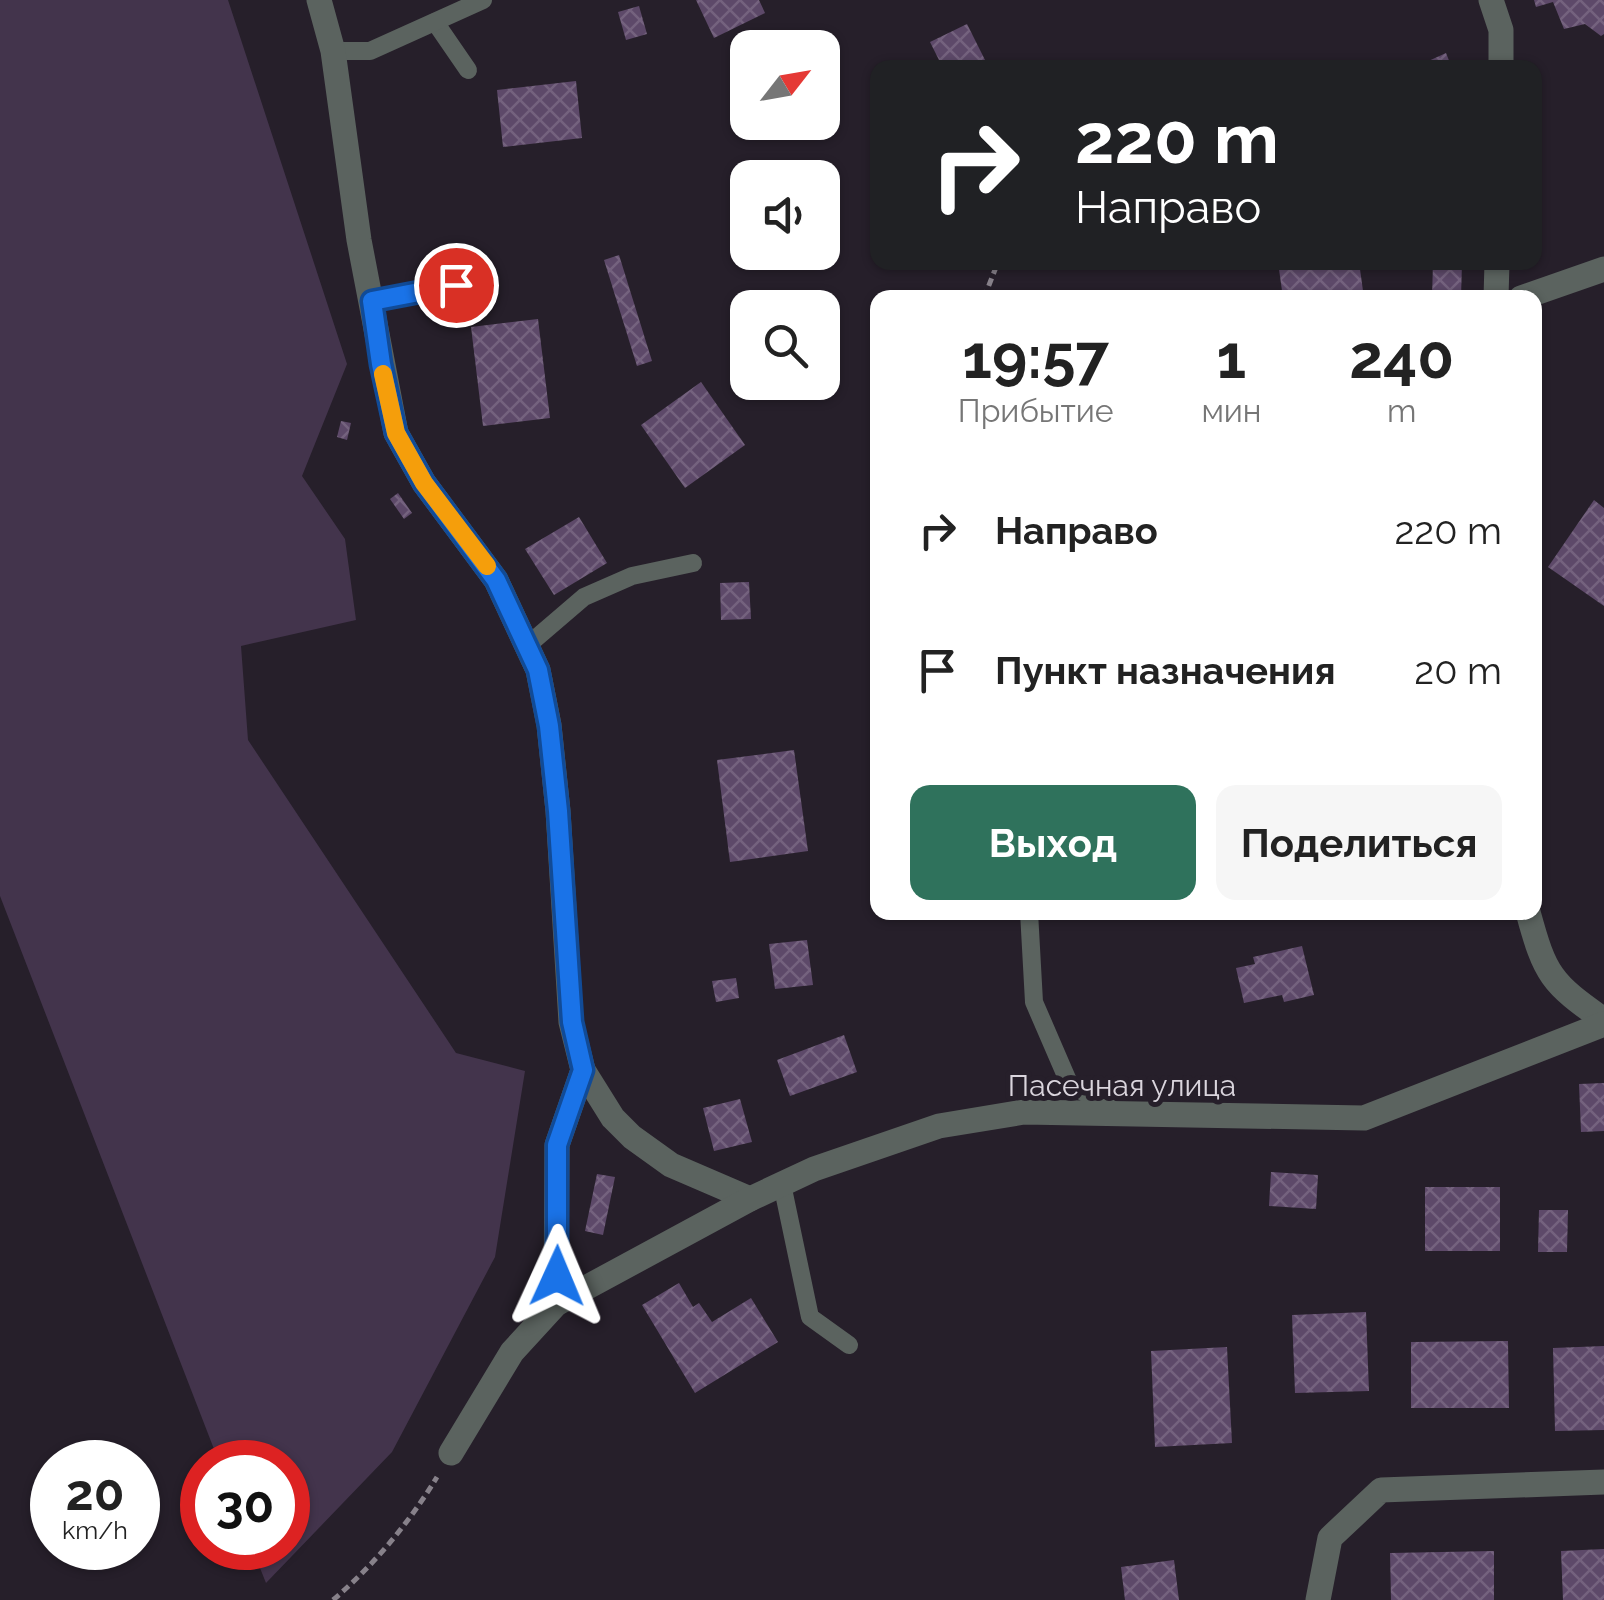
<!DOCTYPE html>
<html lang="ru">
<head>
<meta charset="utf-8">
<style>
  body { margin:0; font-family:Raleway,sans-serif; background:#f6f6f6; color:#222; height:100vh; display:flex; flex-direction:column; font-size:38px; white-space:nowrap }
  * { box-sizing:border-box; margin:0 }
  p { font-size:32px; color:#767676 }
  .icon { flex:none; width:55px; height:55px; fill:none; stroke:currentColor; stroke-width:2; stroke-linecap:round; stroke-linejoin:round }
  .map { position:relative; flex:1; overflow:hidden }
  .drawer { position:absolute; left:870px; top:290px; width:672px; height:630px; display:flex; flex-direction:column; background:#fff; border-radius:20px; box-shadow:0 2px 8px #0004 }
  .drawer>* { flex:none }
  .top-card { position:absolute; left:870px; top:60px; width:672px; height:210px; border-radius:20px; box-shadow:0 2px 8px #0004; background:#202124; color:#fff; overflow:hidden }
  .needle { width:65px; rotate:59deg }
  .fabs { position:absolute; left:730px; top:30px; display:grid; gap:20px }
  .fabs a { display:grid; place-items:center; width:110px; height:110px; border-radius:20px; background:#fff; box-shadow:0 2px 8px #0004; font-size:50px }
  .speed { position:absolute; left:30px; top:1440px; display:flex; gap:20px; font-size:50px; font-weight:700; text-align:center }
  .speed>* { display:grid; place-content:center; width:130px; height:130px; border-radius:50%; background:#fff; box-shadow:0 2px 8px #0004; line-height:1 }
  .speed small { font-size:25px; font-weight:400 }
  .speed .limit { border:15px solid #d22; background:#fff; color:#111 }
  .pin { position:absolute; display:grid; place-items:center; width:85px; height:85px; color:#fff; margin:-42px; border:5px solid #fff; border-radius:50%; box-shadow:0 2px 10px #0007 }
  .me { position:absolute; width:110px; margin:-55px; rotate:1deg; stroke-linejoin:round; filter:drop-shadow(0 0 8px #0008) }
  .turn { display:flex; align-items:center; gap:35px; height:210px; padding:0 40px; font-size:45px }
  .turn .icon { width:130px; height:130px; stroke-width:2.5 }
  .turn b { display:block; font-size:70px; line-height:85px }
  .eta { display:flex; justify-content:space-evenly; align-items:center; height:170px; text-align:center }
  .eta b { font-size:60px; font-weight:700; line-height:70px }
  .action { display:flex; gap:20px; margin-top:auto; padding:20px 40px }
  .action a { flex:1; height:115px; border-radius:20px; background:#2f725c; color:#fff; font-size:40px; font-weight:700; line-height:115px; text-align:center }
  .action a+a { background:#f6f6f6; color:#222 }
  ul { padding:0; list-style:none }
  li { display:flex; align-items:center; gap:30px; height:140px; padding:0 40px }
  li div { flex:1 }
  li b { display:block; font-size:38px }
  li em { font-style:normal }
  .map>svg:first-child { display:block }
  .green { fill:#43344c }
  .building { fill:url(#building-cross-hatch) }
  .lines { fill:none; stroke-linecap:round; stroke-linejoin:round }
  .path { stroke:#87818a; stroke-width:5; stroke-dasharray:8 5; stroke-linecap:butt }
  .lane { stroke:#5b635f; stroke-width:18 }
  .street { stroke:#5b635f; stroke-width:25 }
  .route-casing { stroke:#114b97; stroke-width:25 }
  .route { stroke:#1a73e8; stroke-width:18 }
  .slow { stroke:#f59e0b; stroke-width:18 }
  .labels { text-anchor:middle; dominant-baseline:central; stroke-width:10; stroke-linejoin:round; paint-order:stroke }
  .street-label { font-size:30px; fill:#dad5dd; stroke:#261f2a }
</style>
</head>
<body>
<div class="map">
<svg width="1604" height="1600" viewBox="0 0 1604 1600">
  <defs>
    <pattern id="building-cross-hatch" width="8" height="8" patternUnits="userSpaceOnUse" patternTransform="scale(2.5)"><rect width="8" height="8" fill="#5d4969"/><path d="M0 0l8 8M0 8l8-8" fill="none" stroke="#74627e"/></pattern>
  </defs>
  <rect width="100%" height="100%" fill="#261f2a"/>
  <polygon class="green" points="0,0 228,0 347,364 302,476 345,539 356,620 241,646 248,740 456,1053 525,1071 495,1257 392,1452 266,1583 252,1548 288,1548 288,1462 219,1462 0,896"/>
  <g class="building">
    <polygon points="696,0 759,0 765,13 714,38"/>
    <polygon points="1534,0 1604,0 1604,34 1601,36 1585,24 1564,29 1553,2 1536,7"/>
    <polygon points="639,6 647,34 626,40 618,12"/>
    <polygon points="967,24 989,68 943,68 930,42"/>
    <polygon points="1446,53 1452,68 1413,68"/>
    <polygon points="576,81 582,138 503,147 497,90"/>
    <polygon points="619,255 652,361 637,366 604,260"/>
    <polygon points="1278,262 1359,262 1364,298 1283,298"/>
    <polygon points="1433,262 1462,262 1461,298 1432,298"/>
    <polygon points="538,319 550,418 483,426 471,327"/>
    <polygon points="701,382 745,445 685,488 641,425"/>
    <polygon points="341,421 351,423 347,440 337,437"/>
    <polygon points="398,493 412,513 404,519 390,499"/>
    <polygon points="1594,500 1604,508 1604,606 1548,567"/>
    <polygon points="579,517 607,563 554,595 525,549"/>
    <polygon points="749,582 751,619 721,620 720,583"/>
    <polygon points="794,750 808,851 730,862 717,760"/>
    <polygon points="807,940 813,985 775,989 769,944"/>
    <polygon points="1302,946 1314,995 1284,1002 1282,995 1244,1003 1236,968 1255,964 1253,957"/>
    <polygon points="736,978 739,998 716,1002 712,981"/>
    <polygon points="844,1035 857,1072 790,1096 777,1060"/>
    <polygon points="1604,1083 1604,1131 1581,1132 1579,1084"/>
    <polygon points="740,1099 752,1142 714,1151 703,1108"/>
    <polygon points="1271,1172 1318,1175 1316,1209 1269,1206"/>
    <polygon points="597,1174 615,1177 603,1235 585,1231"/>
    <rect x="1425" y="1187" width="75" height="64"/>
    <polygon points="1539,1210 1568,1210 1567,1252 1538,1252"/>
    <polygon points="679,1283 693,1307 699,1303 712,1322 751,1298 778,1342 695,1393 642,1305"/>
    <polygon points="1366,1312 1369,1391 1295,1393 1292,1315"/>
    <polygon points="1508,1341 1509,1408 1411,1408 1411,1342"/>
    <polygon points="1604,1346 1604,1430 1555,1431 1553,1348"/>
    <polygon points="1227,1347 1232,1443 1155,1447 1151,1351"/>
    <polygon points="1604,1549 1604,1600 1563,1600 1561,1551"/>
    <polygon points="1494,1551 1494,1600 1391,1600 1390,1553"/>
    <polygon points="1174,1560 1179,1600 1125,1600 1121,1567"/>
  </g>
  <g class="lines">
    <g class="path">
      <polyline points="984,298 998,262"/>
      <path d="M333 1600C374 1565 409 1523 437 1477"/>
    </g>
    <g class="lane">
      <polyline points="435,22 468,70"/>
      <polyline points="333,51 370,51 483,0"/>
      <polyline points="372,301 456,285"/>
      <polyline points="528,645 584,597 632,576 693,563"/>
      <polyline points="1029,912 1034,1002 1069,1083 1116,1112"/>
      <polyline points="782,1184 810,1317 849,1345"/>
    </g>
    <g class="street">
      <polyline points="319,0 333,51 359,240 396,433 424,483 496,580 538,670 549,725 558,811 571,1022 583,1070 613,1118 632,1137 671,1165 750,1199"/>
      <polyline points="1491,0 1501,30 1501,68"/>
      <polyline points="1496,298 1497,262"/>
      <polyline points="1521,298 1604,269"/>
      <path d="M1528 912C1545 975 1551 983 1604 1020"/>
      <polyline points="556,1304 557,1145 583,1070"/>
      <polyline points="451,1453 512,1352 556,1304 750,1199 814,1169 939,1126 1024,1112 1364,1118 1604,1024"/>
      <polyline points="1318,1600 1330,1538 1381,1490 1604,1482"/>
    </g>
  </g>
  <g class="lines">
    <g class="route-casing">
      <polyline id="route" points="456,285 372,301 381,364 396,433 424,483 496,580 538,670 549,726 558,811 572,1022 583,1070 557,1145 557,1276"/>
    </g>
    <use href="#route" class="route"/>
    <polyline class="slow" points="383,374 396,433 424,483 487,566"/>
  </g>
  <g class="labels">
    <g class="street-label">
      <text x="1122" y="1085">Пасечная улица</text>
    </g>
  </g>
</svg>
<div class="fabs">
<a><svg class="needle" viewBox="-14 -14 28 28"><path d="M0-13l5 13h-10z" fill="#e53935"/><path d="M0 13l5-13h-10z" fill="#767676"/></svg></a>
<a><svg class="icon" aria-label="sound" viewBox="0 0 24 24"><path d="M4 9h4l5-4v14l-5-4H4zM17 9q2 3 0 6"/></svg></a>
<a><svg class="icon" aria-label="search" viewBox="0 0 24 24"><circle cx="10" cy="10" r="6"/><path d="M15 15l6 6"/></svg></a>
</div>
<div class="speed"><div>20<small>km/h</small></div><div class="limit">30</div></div>
<div class="pin" style="left:456px;top:285px;background:#d93025"><svg class="icon" aria-label="arrive" viewBox="0 0 24 24"><path d="M6 21V4h12l-3 4 3 4H6"/></svg></div>
<svg class="me" style="left:557px;top:1276px" viewBox="-20 -20 40 40"><path d="M0-17L14 15 0 8-14 15z" fill="#1a73e8" stroke="#fff" stroke-width="4"/></svg>
<div class="top-card">
<div class="turn"><svg class="icon" aria-label="right" viewBox="0 0 24 24"><path d="M7 20v-9h11M14 6l5 5-5 5"/></svg><div><b>220 m</b>Направо</div></div>
</div>
<section class="drawer">
<div class="eta">
<div><b>19:57</b><p>Прибытие</p></div>
<div><b>1</b><p>мин</p></div>
<div><b>240</b><p>m</p></div>
</div>
<ul>
<li><svg class="icon" aria-label="right" viewBox="0 0 24 24"><path d="M7 20v-9h11M14 6l5 5-5 5"/></svg><div><b>Направо</b></div><em>220 m</em></li>
<li><svg class="icon" aria-label="arrive" viewBox="0 0 24 24"><path d="M6 21V4h12l-3 4 3 4H6"/></svg><div><b>Пункт назначения</b></div><em>20 m</em></li>
</ul>
<div class="action"><a>Выход</a><a>Поделиться</a></div>
</section>
</div>
</body>
</html>
